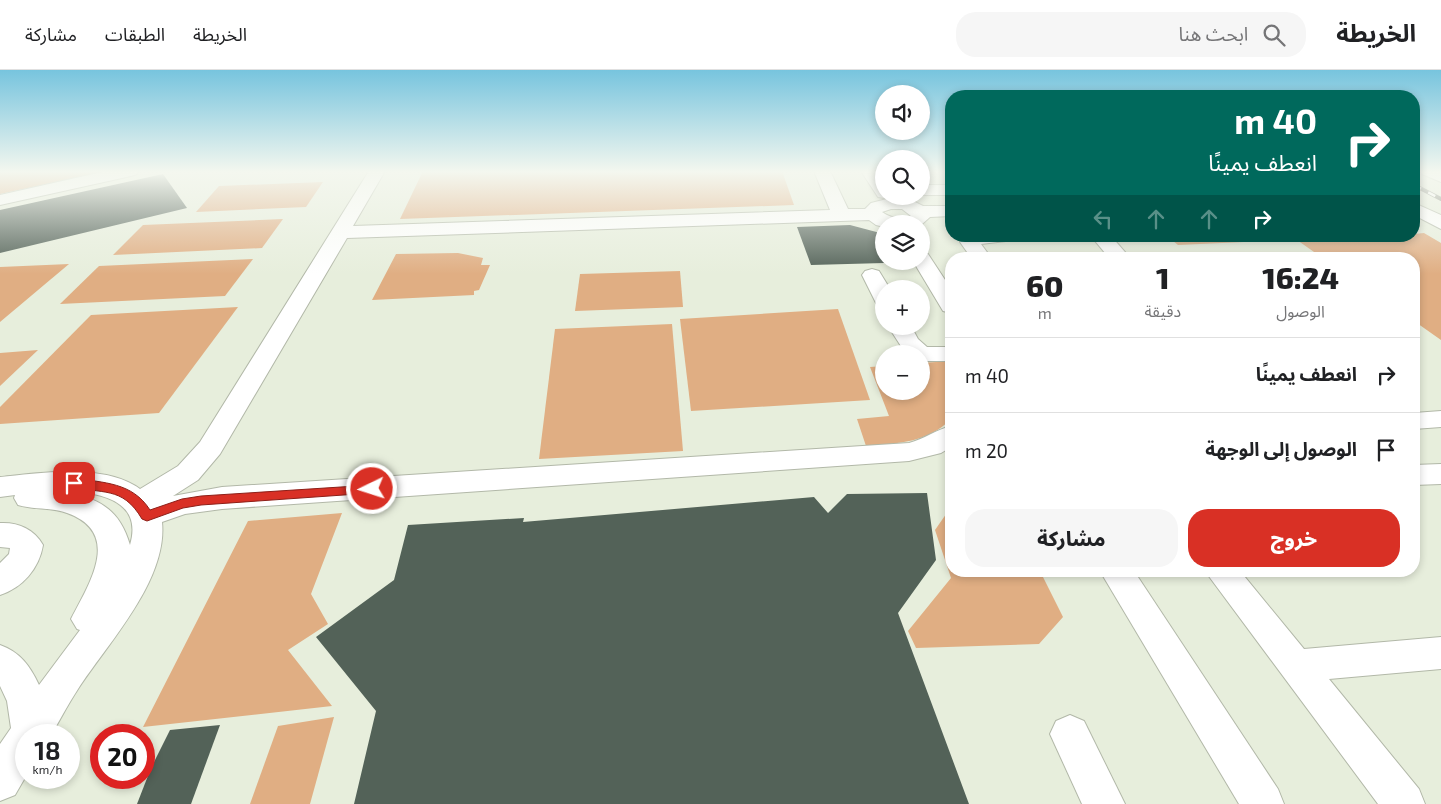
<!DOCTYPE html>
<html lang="ar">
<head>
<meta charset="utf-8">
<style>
  body { margin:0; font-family:"Exo 2","Noto Sans Arabic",sans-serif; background:#f6f6f6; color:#202124; direction:rtl; height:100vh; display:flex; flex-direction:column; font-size:19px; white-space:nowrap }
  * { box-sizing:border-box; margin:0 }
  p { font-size:16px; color:#757577 }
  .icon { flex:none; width:28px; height:28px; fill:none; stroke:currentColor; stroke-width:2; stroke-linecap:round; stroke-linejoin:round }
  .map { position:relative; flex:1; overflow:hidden; direction:ltr }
  .drawer { position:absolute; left:945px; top:182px; width:475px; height:325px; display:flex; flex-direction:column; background:#fff; border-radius:20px; box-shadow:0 2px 8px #0003; direction:rtl }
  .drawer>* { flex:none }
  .guide { position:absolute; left:945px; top:20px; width:475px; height:152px; border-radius:20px; box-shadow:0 2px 8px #0003; direction:rtl; background:#00695c; color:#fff; overflow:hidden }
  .controls { position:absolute; left:875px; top:15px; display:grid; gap:10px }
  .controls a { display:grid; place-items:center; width:55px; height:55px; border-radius:50%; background:#fff; box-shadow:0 2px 8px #0003; font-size:25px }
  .speed { position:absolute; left:15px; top:654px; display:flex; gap:10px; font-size:25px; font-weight:700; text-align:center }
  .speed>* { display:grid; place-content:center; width:65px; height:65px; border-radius:50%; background:#fff; box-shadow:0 2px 8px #0003; line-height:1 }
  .speed small { font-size:12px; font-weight:400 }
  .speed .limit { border:8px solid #d22; background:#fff; color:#111 }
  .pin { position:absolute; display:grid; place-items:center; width:42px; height:42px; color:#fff; margin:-21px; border-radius:10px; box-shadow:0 2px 8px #0006 }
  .me { position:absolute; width:55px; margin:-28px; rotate:266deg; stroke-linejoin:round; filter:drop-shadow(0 0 4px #0008) }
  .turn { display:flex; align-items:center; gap:18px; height:105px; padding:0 20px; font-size:22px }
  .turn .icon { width:65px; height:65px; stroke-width:2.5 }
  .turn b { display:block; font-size:35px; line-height:42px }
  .lanes { display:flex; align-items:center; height:48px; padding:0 20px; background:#0003; justify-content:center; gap:25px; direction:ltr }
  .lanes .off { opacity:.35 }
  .eta { display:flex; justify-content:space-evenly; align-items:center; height:85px; text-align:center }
  .eta b { font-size:30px; font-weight:800; line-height:35px }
  .action { display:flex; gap:10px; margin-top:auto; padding:10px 20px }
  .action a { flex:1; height:58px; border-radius:20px; background:#d93025; color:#fff; font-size:20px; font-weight:800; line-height:58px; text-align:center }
  .action a+a { background:#f6f6f6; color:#202124 }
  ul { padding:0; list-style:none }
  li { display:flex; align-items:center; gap:15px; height:75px; padding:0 20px; border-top:1px solid #e0e0e0 }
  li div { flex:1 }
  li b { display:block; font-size:19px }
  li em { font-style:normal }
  header { display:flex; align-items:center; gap:30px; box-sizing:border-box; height:70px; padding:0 25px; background:#fff; border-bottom:1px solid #e0e0e0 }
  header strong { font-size:24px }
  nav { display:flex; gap:28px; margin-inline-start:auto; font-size:18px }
  .search { width:350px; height:45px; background:#f6f6f6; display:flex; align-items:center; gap:12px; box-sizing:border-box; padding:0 18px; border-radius:20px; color:#757577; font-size:19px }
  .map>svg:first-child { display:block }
  .green { fill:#e0ae83 }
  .building { fill:#536258 }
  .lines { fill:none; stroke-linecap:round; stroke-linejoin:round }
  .minor-casing { stroke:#b2b8a8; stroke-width:2 }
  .major-casing { stroke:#b2b8a8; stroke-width:2 }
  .minor { fill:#fff; fill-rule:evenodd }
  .major { fill:#fff; fill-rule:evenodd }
  .rail-casing { stroke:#767a6f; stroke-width:4 }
  .rail { stroke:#fff; stroke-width:2.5; stroke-dasharray:8; stroke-linecap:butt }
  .route { fill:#d93025; stroke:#8d1f18 }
</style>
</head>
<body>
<header>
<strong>الخريطة</strong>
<div class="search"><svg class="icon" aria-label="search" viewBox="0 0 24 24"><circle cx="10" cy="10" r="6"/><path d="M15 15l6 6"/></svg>ابحث هنا</div>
<nav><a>الخريطة</a><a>الطبقات</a><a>مشاركة</a></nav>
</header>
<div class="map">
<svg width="1441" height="734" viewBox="0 0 1441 734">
  <rect width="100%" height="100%" fill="#e7eedc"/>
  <g class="green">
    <polygon points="0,101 107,101 0,124"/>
    <polygon points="423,101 782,101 794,135 400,149"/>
    <polygon points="323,112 306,137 196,142 219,116"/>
    <polygon points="283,149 262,178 113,185 143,155"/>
    <polygon points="1424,163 1441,173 1441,270 1414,251 1414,189 1324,189 1297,170 1365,166 1414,166 1414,164"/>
    <polygon points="1167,166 1258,166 1266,171 1178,175"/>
    <polygon points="458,183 483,188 481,195 490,195 479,220 474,221 474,225 372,230 396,184"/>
    <polygon points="253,189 225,226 60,234 99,196"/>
    <polygon points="69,194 0,252 0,197"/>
    <polygon points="680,201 683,237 575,241 580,204"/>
    <polygon points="238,237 159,343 0,354 0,337 91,245"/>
    <polygon points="838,239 870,330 691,341 680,249"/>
    <polygon points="672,254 683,381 539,389 555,259"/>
    <polygon points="38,280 0,316 0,283"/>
    <path d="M951 291V349C927 373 899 373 866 376L857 349 889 346 870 297 884 296V321H921V293Z"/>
    <polygon points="951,437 951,501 1040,501 1063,547 1039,574 916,578 908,561 951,508 935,460"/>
    <polygon points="342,443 311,524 328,554 288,580 332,636 143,657 248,451"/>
    <polygon points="334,647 310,734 250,734 278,656"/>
  </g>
  <g class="building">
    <polygon points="163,104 187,138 0,183 0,140"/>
    <polygon points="850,155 884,164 884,193 811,195 797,157"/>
    <polygon points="927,423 936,490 898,543 969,734 354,734 376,641 316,567 394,510 408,455 524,448 523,452 814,427 828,443 847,424"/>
    <polygon points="220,655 191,734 137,734 151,698 170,660"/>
  </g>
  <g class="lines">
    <g class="minor-casing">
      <g id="minor">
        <polygon points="107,101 139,101 137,104 131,106 0,135 0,125"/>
        <path d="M369 101H385L353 156 830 140 814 101H830L848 139H865L871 133 891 128 913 131 923 136H951V146L930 147 921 155 884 154V157L876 155 869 150 347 168 220 384 198 410 173 426 222 417 909 373C924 369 936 360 951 356V377L941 383 909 391 222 439 185 444 162 452C168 510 108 573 78 619 68 634 60 650 51 665H26V706L15 725 0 731V674L11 658 7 631 0 616V575C20 582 30 596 39 615L80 560 77 559 71 549C89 514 123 463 67 443 52 437 34 440 18 435L14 428 15 425 0 427V407C39 403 106 393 140 419L178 396 200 372ZM891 139H902L911 146C900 149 892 149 882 142ZM68 422C102 422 143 432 130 475 120 441 102 430 68 422Z"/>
        <polygon points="861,101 877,101 884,110 884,126 890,127 884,128 878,127"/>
        <rect x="921" y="115" width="30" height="10"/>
        <polygon points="1414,133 1441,145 1441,159 1414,145"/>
        <polygon points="964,166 1016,166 1014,170 981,174 992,189 972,189 960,172"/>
        <polygon points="1091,166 1111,166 1131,189 1110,189"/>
        <polygon points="921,182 928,184 951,219 951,243 943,241 913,191 921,191"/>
        <polygon points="872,199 879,201 890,219 884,219 884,234 876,233 862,205 865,201"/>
        <polygon points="888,256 911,256 918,269 927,277 951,277 951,291 924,291 921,290 921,284 906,284"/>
        <polygon points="1441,341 1441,357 1414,359 1414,343"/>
        <polygon points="1441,394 1441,414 1414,415 1414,395"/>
        <path d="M0 453C18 452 34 459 43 475 39 499 22 518 0 525V493L9 484 10 478 0 477Z"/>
        <polygon points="1100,501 1134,501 1278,719 1284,734 1239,734"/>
        <polygon points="1205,501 1240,501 1304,579 1441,567 1441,599 1329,609 1419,719 1425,734 1378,734"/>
        <polygon points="1070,645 1084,651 1125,734 1082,734 1050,664 1056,651"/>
      </g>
    </g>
    <g class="major-casing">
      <polygon id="major" points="1420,101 1441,101 1441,112 1422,104"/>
    </g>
    <use href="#minor" class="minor"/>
    <use href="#major" class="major"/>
    <g class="rail-casing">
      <polyline id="rail" points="1414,115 1441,129"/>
    </g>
    <use href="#rail" class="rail"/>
  </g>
  <linearGradient id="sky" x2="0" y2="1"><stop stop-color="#77c4de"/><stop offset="0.5" stop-color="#f4f7ef"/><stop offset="1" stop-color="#f4f7ef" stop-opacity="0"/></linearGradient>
  <rect width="1441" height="204" fill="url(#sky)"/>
  <path class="route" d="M74 408C104 413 132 412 150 440L182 429 201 426 372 415 378 419 372 423 201 435 183 438 147 451 142 449C122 415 102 425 69 416L68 413 69 410Z"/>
</svg>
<div class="controls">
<a><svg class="icon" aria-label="sound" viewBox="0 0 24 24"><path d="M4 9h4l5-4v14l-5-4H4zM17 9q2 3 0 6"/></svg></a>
<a><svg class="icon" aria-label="search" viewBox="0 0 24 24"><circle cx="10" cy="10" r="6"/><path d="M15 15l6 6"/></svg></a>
<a><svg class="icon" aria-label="layers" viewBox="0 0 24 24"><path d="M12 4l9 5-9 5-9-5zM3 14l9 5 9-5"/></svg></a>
<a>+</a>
<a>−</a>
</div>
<div class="speed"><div>18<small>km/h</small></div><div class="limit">20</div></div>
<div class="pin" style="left:74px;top:413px;background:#d93025"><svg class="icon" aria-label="arrive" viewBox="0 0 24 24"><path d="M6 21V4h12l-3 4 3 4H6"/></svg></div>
<svg class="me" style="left:372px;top:419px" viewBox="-20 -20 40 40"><circle r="17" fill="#d93025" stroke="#fff" stroke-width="3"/><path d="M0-11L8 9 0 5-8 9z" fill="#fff"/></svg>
<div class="guide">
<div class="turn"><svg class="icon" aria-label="right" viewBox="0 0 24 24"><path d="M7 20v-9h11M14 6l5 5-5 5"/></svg><div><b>40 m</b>انعطف يمينًا</div></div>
<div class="lanes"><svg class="icon off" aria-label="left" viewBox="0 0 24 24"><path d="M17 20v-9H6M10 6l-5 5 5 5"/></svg><svg class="icon off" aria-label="ahead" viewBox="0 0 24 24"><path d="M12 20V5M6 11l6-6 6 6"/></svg><svg class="icon off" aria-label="ahead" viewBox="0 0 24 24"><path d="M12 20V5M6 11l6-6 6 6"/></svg><svg class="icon" aria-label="right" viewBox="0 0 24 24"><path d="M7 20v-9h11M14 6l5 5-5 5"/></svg></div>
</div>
<section class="drawer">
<div class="eta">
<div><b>16:24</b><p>الوصول</p></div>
<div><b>1</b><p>دقيقة</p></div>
<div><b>60</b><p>m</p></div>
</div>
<ul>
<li><svg class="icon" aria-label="right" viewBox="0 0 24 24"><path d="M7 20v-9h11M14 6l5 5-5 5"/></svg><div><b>انعطف يمينًا</b></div><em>40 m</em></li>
<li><svg class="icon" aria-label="arrive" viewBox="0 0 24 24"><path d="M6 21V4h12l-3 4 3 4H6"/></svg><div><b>الوصول إلى الوجهة</b></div><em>20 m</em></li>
</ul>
<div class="action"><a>خروج</a><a>مشاركة</a></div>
</section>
</div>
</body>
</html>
